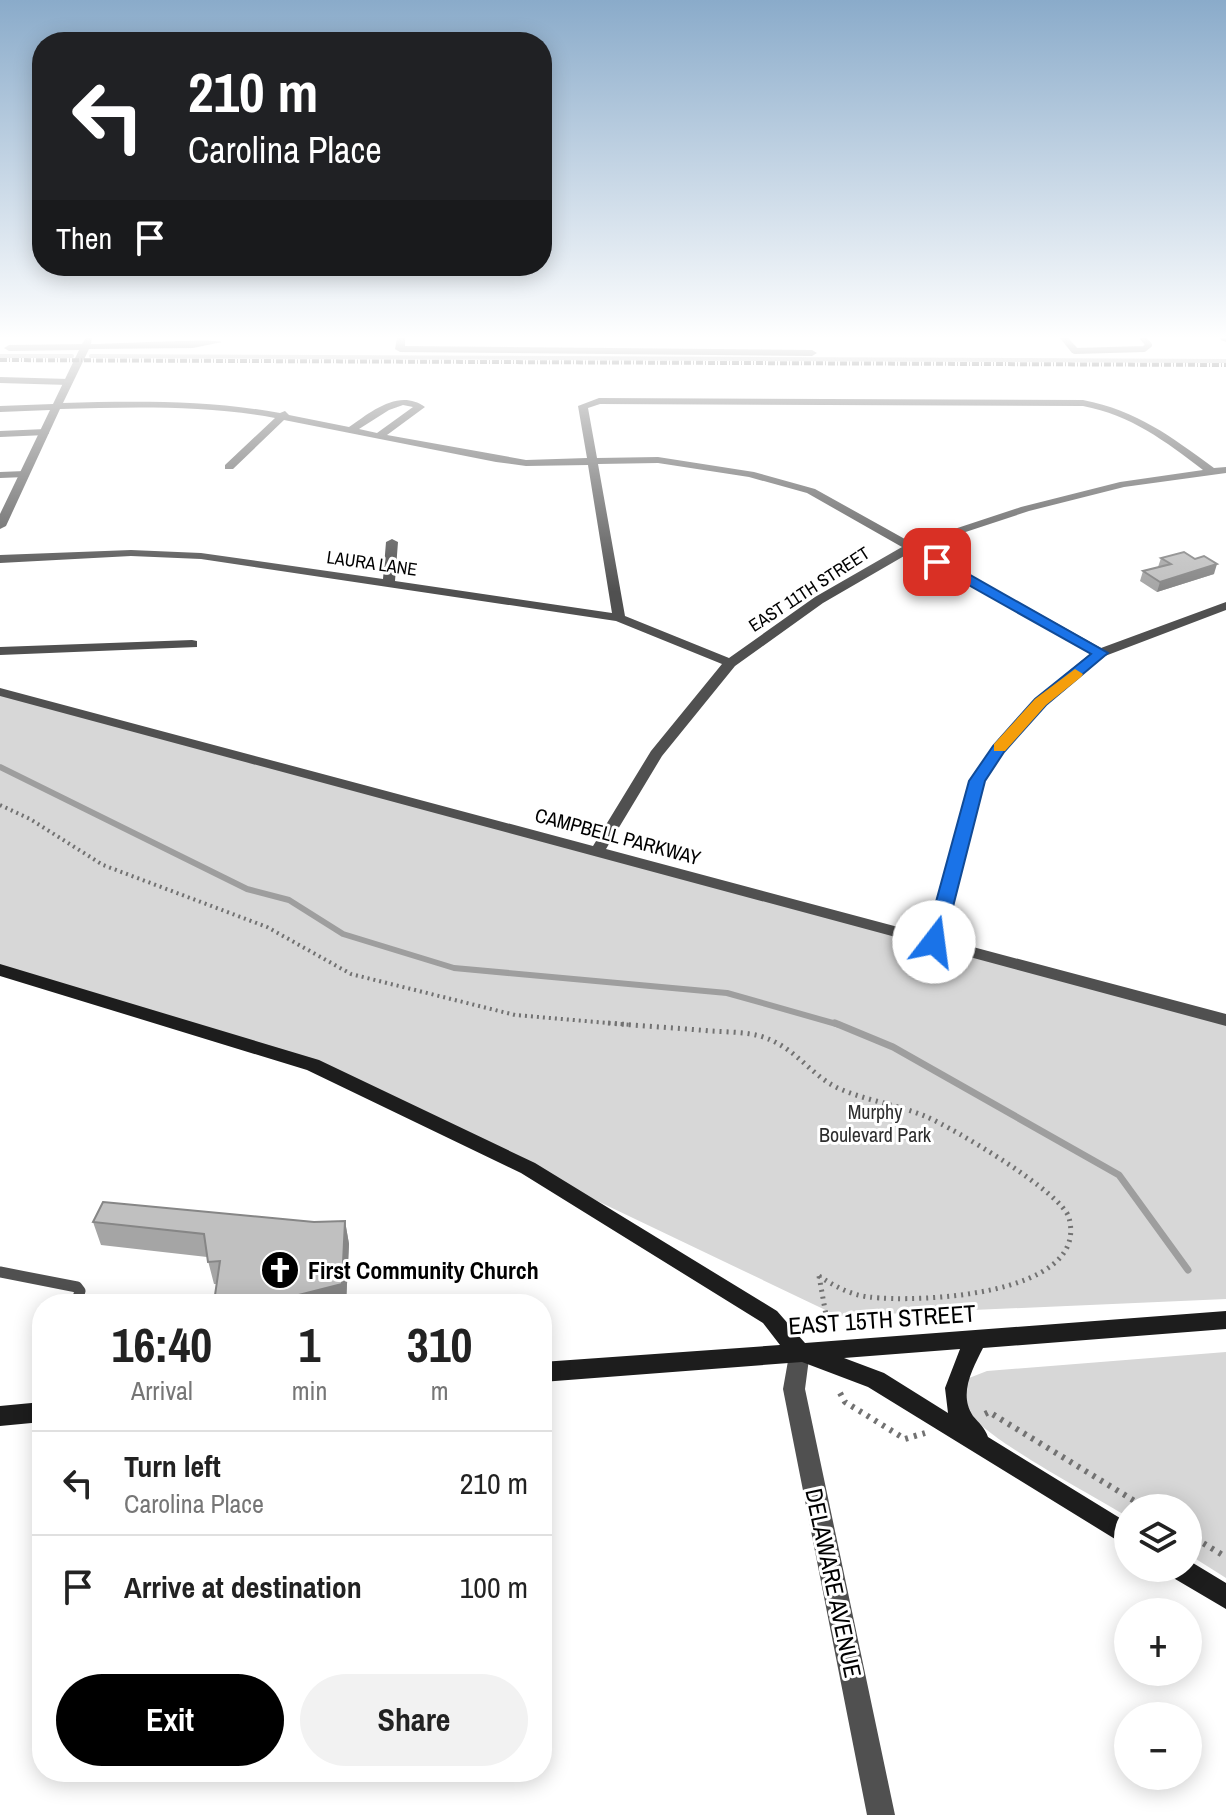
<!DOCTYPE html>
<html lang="en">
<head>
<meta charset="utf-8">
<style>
  body { margin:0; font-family:"Archivo Narrow",sans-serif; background:#f2f2f2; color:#222; height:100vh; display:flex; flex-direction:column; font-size:30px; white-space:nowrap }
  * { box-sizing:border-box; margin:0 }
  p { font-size:26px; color:#767676 }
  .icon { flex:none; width:44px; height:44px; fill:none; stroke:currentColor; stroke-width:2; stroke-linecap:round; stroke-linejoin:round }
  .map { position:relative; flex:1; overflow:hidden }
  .sheet { position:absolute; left:32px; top:1294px; width:520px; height:488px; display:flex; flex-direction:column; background:#fff; border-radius:32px; box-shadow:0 4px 20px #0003 }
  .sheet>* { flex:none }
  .guide { position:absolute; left:32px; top:32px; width:520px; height:244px; border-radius:32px; box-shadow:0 4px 20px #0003; background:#202124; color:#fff; overflow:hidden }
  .buttons { position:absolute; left:1114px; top:1494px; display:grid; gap:16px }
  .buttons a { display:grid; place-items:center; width:88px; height:88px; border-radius:50%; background:#fff; box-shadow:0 4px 20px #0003; font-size:40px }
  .pin { position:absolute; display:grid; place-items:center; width:68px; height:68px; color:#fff; margin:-34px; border-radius:16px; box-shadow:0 4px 12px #0006 }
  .me { position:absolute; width:88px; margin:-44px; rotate:15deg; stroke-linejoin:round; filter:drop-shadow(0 0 6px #0008) }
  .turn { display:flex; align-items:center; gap:28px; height:168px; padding:0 24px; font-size:36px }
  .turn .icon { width:104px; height:104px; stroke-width:2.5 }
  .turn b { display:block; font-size:56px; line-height:68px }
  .then { display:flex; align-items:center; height:76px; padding:0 24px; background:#0003; gap:16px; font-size:30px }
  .eta { display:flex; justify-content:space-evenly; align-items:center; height:136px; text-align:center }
  .eta b { font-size:48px; font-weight:700; line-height:56px }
  .primary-button { display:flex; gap:16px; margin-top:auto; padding:16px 24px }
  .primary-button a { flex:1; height:92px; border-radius:48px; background:#000; color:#fff; font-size:32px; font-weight:700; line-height:92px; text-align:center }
  .primary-button a+a { background:#f2f2f2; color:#222 }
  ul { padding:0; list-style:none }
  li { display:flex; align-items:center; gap:24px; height:104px; padding:0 24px; border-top:2px solid #e0e0e0 }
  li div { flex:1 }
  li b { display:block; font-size:30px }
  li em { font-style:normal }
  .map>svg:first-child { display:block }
  .green { fill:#d7d7d7 }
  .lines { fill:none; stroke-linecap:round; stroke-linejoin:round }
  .stream-far2 { stroke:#9e9e9e; stroke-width:4 }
  .stream-far1 { stroke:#9e9e9e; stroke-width:6 }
  .stream { stroke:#9e9e9e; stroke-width:7 }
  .path-far2 { stroke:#727272; stroke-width:4; stroke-dasharray:2 4; stroke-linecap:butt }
  .path-far1 { stroke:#727272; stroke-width:5; stroke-dasharray:2 5; stroke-linecap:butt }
  .path { stroke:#727272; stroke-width:6; stroke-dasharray:3 6; stroke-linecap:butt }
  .lane-far1 { stroke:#505050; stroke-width:6 }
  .lane { stroke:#505050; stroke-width:11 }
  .street { fill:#505050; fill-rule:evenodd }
  .secondary { fill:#1d1d1d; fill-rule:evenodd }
  .rail { stroke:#000; stroke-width:4; stroke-dasharray:7 2 1 2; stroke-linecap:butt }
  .wall { fill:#a5a5a5 }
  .shaded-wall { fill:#868686 }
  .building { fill:#c0c0c0; stroke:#868686; stroke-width:2 }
  .route { fill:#1a73e8; stroke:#114b97; stroke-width:2 }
  .slow { fill:#f59e0b }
  .labels { text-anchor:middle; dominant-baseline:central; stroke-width:6; stroke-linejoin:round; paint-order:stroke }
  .far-street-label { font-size:18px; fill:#000; stroke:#fff }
  .street-label { font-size:20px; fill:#000; stroke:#fff }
  .park-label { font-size:20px; fill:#2e2e2e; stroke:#fff }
  .near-poi-label { font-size:24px; font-weight:bold; fill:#000; stroke:#fff; text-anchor:start }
  .near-street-label { font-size:24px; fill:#000; stroke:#fff }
</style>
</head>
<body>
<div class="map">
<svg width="1226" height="1815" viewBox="0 0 1226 1815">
  <rect width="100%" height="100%" fill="#fff"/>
  <g class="green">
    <polygon points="0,692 1226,1020 1226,1299 838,1316 313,1065 0,970"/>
    <path d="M1226 1352V1578L1188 1554V1508H1128V1517C1097 1498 986 1439 971 1414 965 1403 964 1388 969 1378L987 1371Z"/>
  </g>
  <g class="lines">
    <g class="stream-far2">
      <polyline points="0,356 72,356"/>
      <polyline points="91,356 1226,361"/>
    </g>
    <polyline class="stream-far1" points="0,767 247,889 289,900 343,934 454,968 727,993 840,1025"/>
    <polyline class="stream" points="835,1023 893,1047 1119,1175 1188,1270"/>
    <polyline class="path-far2" points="0,805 30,819 103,865 267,927 351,974 515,1015 632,1025"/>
    <g class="path-far1">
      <path d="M608 1023C642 1026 677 1028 711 1031 727 1032 745 1032 760 1036 797 1047 810 1076 840 1089 868 1101 899 1105 927 1117 953 1128 1063 1193 1069 1218 1090 1296 917 1303 869 1297 851 1295 834 1286 819 1276"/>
      <polyline points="819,1276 826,1315"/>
    </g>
    <g class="path">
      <polyline points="840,1393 845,1402 905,1439 925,1433"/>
      <polyline points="985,1414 989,1412 1146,1508"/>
      <polyline points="1188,1534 1226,1557"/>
    </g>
    <g class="lane-far1">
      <polyline points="1075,351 1144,349 1149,345 1143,338"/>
      <polyline points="0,380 69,382"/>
      <polyline points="0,434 46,432"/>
      <polyline points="0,475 25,474"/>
    </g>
    <polyline class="lane" points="0,1272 77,1287 80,1291 76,1304"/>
    <g class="street">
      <path d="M86 338H92L91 344C110 344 215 338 222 342L193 348 89 349 63 403C135 401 209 400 280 413L285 411 289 415 349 427C371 412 399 388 425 407L387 435 526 460 587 458 578 406 599 398 1083 400C1138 411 1170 436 1214 468L1226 467V473L1124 487 1029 511 920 547 1101 648 1226 602V610L1105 656 1045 705 1003 751 984 781 943 939 1226 1014V1026L0 696V688L593 846 651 751 722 664 616 621 201 559 131 556 0 563V555L131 550 201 553 383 579 386 542 392 539 398 542 395 581 612 613 588 465 526 466 496 462 284 420 233 469H225V465L275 418C205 405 131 407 60 409L6 526 0 529V514L50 410 0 412V406L53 404 79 350 9 351 4 348 9 345 82 344ZM600 404 1083 406C1131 415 1165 441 1203 470L1120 482 1021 507 912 543 815 489 754 472 658 457 597 458 588 408ZM403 405 413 407 377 433 359 429 389 410ZM658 463 749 477 807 493 902 547 815 597 729 658 625 616 598 464ZM911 552 1091 653 1035 699 993 746 970 781 928 935 606 849 662 756 735 666 823 603Z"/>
      <polygon points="397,338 405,338 405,346 812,350 817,353 812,356 400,352 395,349"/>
      <polygon points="1060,338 1068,338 1080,351 1078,353 1072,353"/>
      <polygon points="192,640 197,641 197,647 0,655 0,647"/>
      <polygon points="799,1342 807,1344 810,1351 805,1389 895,1815 867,1815 783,1389 791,1344"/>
    </g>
    <g class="secondary">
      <polygon points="1220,338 1226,338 1226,342 1221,340"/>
      <path d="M0 964 319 1060 535 1163 777 1311 805 1343 1226 1311V1329L983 1348C973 1368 958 1394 973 1416 979 1423 985 1428 988 1437L1128 1523V1547L868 1387 802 1362 542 1382V1362L780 1345 763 1323 521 1173 307 1070 0 976ZM960 1349 945 1388 948 1413 884 1373 844 1358Z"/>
      <polygon points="42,1402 42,1422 0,1426 0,1406"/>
      <polygon points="1188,1560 1226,1583 1226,1609 1170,1576 1167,1568 1188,1568"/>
    </g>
    <polyline class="rail" points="0,360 1226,365"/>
  </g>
  <g class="wall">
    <polygon points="1161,558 1214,574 1157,592 1140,581 1143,571 1158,567"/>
    <polygon points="345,1221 349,1244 346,1304 218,1304 215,1295 217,1284 214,1284 207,1257 101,1245 93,1222"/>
  </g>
  <g class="shaded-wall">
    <polygon points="1217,564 1214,574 1157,592 1160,582"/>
    <polygon points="345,1221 349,1244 346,1304 276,1304 275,1301"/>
  </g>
  <g class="building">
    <polygon points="1184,552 1195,559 1204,556 1217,564 1160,582 1143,571 1171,564 1161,558"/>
    <polygon points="103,1202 314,1222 345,1221 342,1284 275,1301 215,1295 220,1261 208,1262 204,1234 93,1222"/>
  </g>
  <linearGradient id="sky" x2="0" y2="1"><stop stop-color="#8aabca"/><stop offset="0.57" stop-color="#fff"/><stop offset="1" stop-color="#fff" stop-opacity="0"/></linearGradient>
  <rect width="1226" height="592" fill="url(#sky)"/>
  <polygon class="route" points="933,559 942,559 1108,653 1046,705 1004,752 985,781 944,942 934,948 925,942 969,781 993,746 1035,699 1091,654 933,565"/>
  <polygon class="slow" points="1075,669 1083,674 1081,677 1046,705 1005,751 994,751 994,744 1035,699"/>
  <defs>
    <g id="church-disc" transform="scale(2)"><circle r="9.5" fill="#000" stroke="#fff"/><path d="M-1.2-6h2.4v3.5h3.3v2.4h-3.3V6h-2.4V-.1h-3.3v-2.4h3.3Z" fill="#fff"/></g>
  </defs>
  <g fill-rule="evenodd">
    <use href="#church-disc" x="280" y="1270"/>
  </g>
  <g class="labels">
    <g class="far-street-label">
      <text transform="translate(372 563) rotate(8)">LAURA LANE</text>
      <text transform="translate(809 589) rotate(-33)">EAST 11TH STREET</text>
    </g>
    <g class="street-label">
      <text transform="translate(618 836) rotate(15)">CAMPBELL PARKWAY</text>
    </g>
    <g class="park-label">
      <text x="875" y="1111">Murphy<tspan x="875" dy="23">Boulevard Park</tspan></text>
    </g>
    <g class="near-poi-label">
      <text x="308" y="1270">First Community Church</text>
    </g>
    <g class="near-street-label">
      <text transform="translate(882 1319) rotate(-4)">EAST 15TH STREET</text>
      <text transform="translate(834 1583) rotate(78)">DELAWARE AVENUE</text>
    </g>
  </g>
</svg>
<div class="buttons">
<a><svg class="icon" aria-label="layers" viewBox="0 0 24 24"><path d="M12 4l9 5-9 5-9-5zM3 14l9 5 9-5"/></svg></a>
<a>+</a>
<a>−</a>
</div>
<div class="pin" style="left:937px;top:562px;background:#d93025"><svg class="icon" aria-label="arrive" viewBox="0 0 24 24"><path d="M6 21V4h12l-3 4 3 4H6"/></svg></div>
<svg class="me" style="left:934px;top:942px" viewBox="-20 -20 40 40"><circle r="19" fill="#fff"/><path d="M0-13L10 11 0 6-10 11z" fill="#1a73e8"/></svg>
<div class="guide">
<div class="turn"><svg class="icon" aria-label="left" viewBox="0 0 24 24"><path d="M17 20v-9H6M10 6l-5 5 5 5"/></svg><div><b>210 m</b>Carolina Place</div></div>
<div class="then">Then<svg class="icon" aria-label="arrive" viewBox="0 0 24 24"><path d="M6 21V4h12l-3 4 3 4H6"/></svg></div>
</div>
<section class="sheet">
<div class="eta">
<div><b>16:40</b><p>Arrival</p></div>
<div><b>1</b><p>min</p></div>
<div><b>310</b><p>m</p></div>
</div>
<ul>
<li><svg class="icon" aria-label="left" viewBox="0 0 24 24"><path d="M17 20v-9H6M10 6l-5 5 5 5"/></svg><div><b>Turn left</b><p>Carolina Place</p></div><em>210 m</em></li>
<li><svg class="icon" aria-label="arrive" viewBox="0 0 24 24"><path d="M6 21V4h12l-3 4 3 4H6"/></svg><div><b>Arrive at destination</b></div><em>100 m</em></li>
</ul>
<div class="primary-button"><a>Exit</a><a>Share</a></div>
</section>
</div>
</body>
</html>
